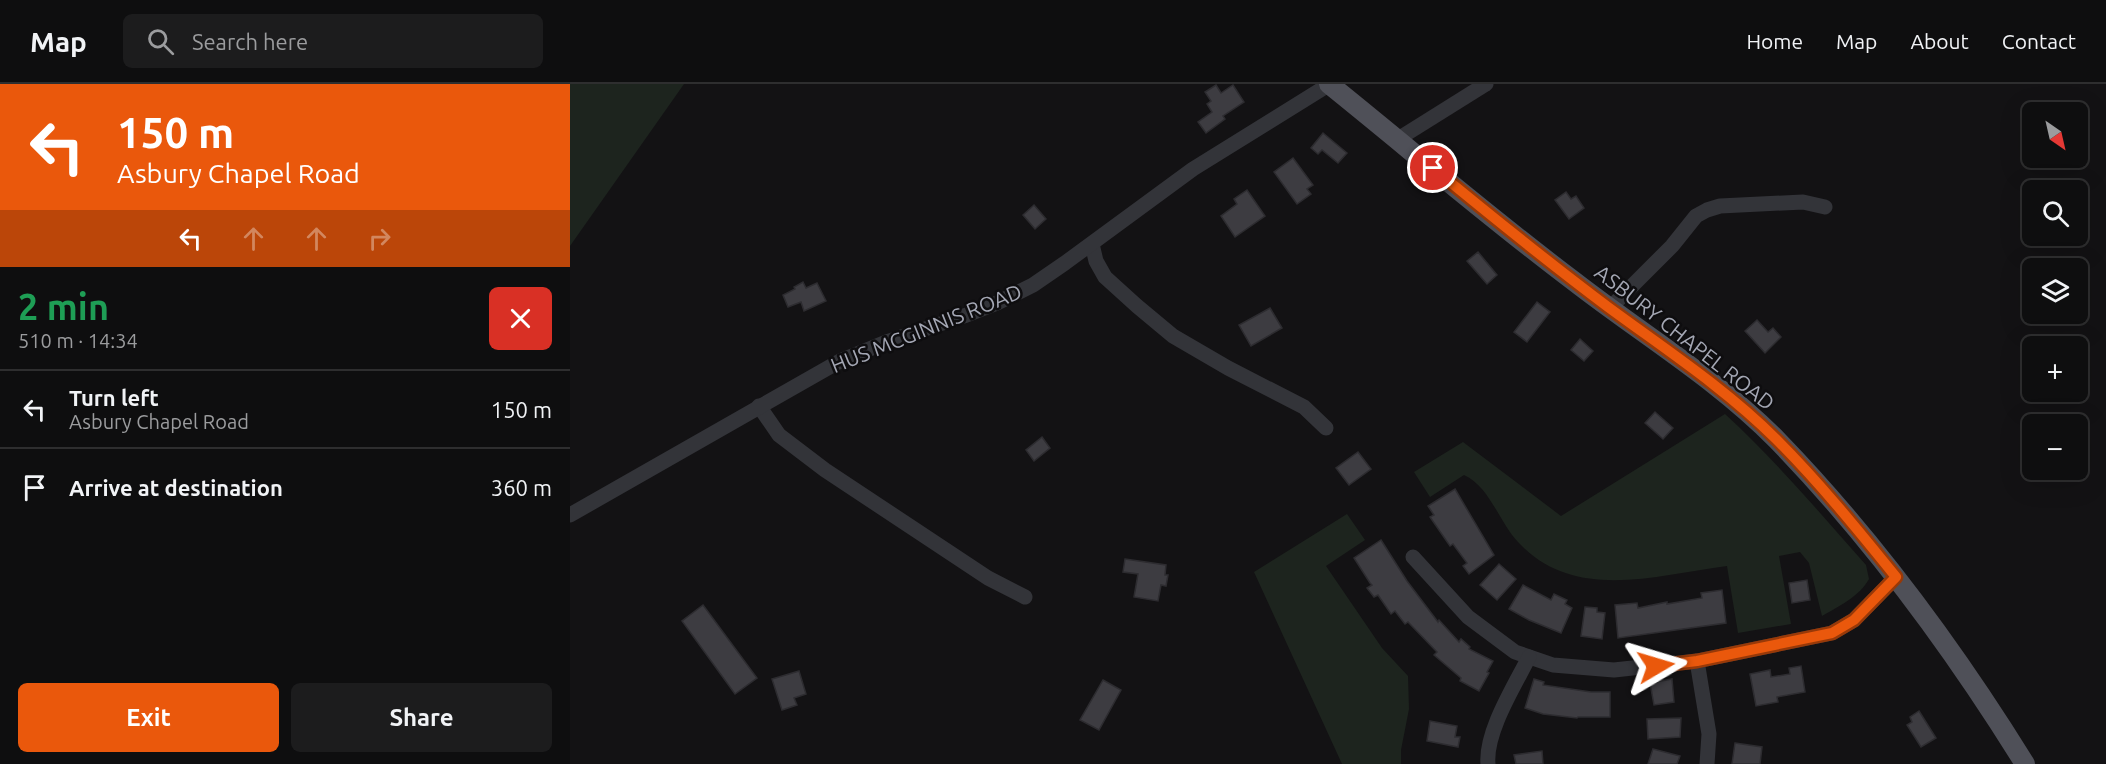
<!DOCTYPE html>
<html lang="en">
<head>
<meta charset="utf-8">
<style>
  body { margin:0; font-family:Ubuntu,sans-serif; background:#1c1c1d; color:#f1f3f6; height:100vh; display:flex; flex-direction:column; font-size:22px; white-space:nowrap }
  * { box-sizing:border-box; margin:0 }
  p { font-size:20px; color:#9b9c9e }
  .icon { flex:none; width:33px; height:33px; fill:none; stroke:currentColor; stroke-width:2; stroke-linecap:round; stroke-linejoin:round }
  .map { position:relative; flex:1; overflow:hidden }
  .panel { display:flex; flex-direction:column; background:#0e0e0f; width:570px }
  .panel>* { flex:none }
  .hud { background:#ea580c; color:#fff; overflow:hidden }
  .needle { width:39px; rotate:146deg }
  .fabs { position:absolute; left:1452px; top:18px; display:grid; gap:12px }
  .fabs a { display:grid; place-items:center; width:66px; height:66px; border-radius:9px; background:#0e0e0f; box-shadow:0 6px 24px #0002,0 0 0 2px #2e2e2f; font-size:30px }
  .pin { position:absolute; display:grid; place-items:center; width:51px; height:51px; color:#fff; margin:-26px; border:3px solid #fff; border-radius:50%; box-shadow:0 2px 6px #0007 }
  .me { position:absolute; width:66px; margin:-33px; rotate:83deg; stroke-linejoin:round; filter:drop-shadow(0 0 4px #0008) }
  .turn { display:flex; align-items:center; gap:21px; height:126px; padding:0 18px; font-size:27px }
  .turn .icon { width:78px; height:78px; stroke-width:2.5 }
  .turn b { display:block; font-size:42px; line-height:51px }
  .lanes { display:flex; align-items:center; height:57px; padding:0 18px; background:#0003; justify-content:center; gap:30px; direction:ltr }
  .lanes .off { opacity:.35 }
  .round { display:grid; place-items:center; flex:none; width:63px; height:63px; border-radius:9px; background:#1c1c1d }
  .overview { display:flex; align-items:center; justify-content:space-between; height:102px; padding:0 18px }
  h1 { font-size:36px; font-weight:700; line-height:45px; color:#1e9e55 }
  .button { display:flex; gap:12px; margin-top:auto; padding:12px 18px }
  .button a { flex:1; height:69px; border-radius:9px; background:#ea580c; color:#fff; font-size:24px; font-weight:700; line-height:69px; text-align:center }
  .button a+a { background:#1c1c1d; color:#f1f3f6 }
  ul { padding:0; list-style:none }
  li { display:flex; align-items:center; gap:18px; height:78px; padding:0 18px; border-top:2px solid #2e2e2f }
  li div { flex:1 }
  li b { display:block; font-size:22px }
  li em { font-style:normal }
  header { display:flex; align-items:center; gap:36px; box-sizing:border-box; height:84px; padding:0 30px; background:#0e0e0f; border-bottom:2px solid #2e2e2f }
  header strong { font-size:28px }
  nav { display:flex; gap:33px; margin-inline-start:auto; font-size:21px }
  .search { width:420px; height:54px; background:#1c1c1d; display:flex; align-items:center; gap:15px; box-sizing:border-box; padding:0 21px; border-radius:9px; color:#9b9c9e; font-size:22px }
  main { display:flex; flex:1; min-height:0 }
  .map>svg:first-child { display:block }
  .green { fill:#1d241e }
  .building { fill:#3d3c41; stroke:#2d2c30; stroke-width:1.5 }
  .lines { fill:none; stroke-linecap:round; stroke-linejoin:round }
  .minor { stroke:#333439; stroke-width:15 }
  .major { stroke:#4f5058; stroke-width:20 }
  .route-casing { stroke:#983908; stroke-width:15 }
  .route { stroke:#ea580c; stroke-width:10 }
  .labels { text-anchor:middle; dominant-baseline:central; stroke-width:5; stroke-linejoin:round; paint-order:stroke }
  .street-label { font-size:21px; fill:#a4a7b4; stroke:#0e0d0f }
</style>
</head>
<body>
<header>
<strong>Map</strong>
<div class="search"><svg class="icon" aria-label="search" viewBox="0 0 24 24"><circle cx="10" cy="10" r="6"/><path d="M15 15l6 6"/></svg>Search here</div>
<nav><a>Home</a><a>Map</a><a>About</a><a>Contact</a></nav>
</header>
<main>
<section class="panel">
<div class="hud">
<div class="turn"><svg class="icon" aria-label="left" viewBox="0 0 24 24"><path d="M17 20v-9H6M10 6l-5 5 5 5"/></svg><div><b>150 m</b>Asbury Chapel Road</div></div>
<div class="lanes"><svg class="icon" aria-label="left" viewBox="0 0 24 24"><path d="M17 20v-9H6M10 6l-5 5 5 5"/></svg><svg class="icon off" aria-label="ahead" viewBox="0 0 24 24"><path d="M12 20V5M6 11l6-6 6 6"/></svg><svg class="icon off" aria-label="ahead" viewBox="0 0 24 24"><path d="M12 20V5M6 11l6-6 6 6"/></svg><svg class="icon off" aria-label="right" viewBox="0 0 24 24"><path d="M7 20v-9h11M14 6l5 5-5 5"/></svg></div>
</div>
<div class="overview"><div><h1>2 min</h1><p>510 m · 14:34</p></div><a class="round" style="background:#d93025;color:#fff"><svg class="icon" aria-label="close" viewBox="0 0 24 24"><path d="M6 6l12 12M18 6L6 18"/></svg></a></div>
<ul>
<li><svg class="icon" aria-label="left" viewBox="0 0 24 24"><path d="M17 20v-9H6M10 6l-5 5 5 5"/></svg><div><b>Turn left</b><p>Asbury Chapel Road</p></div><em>150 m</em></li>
<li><svg class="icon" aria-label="arrive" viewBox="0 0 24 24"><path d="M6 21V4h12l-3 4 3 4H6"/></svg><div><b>Arrive at destination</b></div><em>360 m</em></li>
</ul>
<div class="button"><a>Exit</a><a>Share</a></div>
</section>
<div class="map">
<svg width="1536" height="680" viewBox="0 0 1536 680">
  <rect width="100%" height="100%" fill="#131214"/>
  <g class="green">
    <polygon points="0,0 114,0 0,162"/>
    <path d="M1155 330C1206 377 1250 429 1296 481L1299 495C1290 512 1268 523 1252 532L1239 479 1230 468 1209 472 1221 540 1168 549 1157 482C1086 491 1004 519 948 458 929 438 920 403 894 391L860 413 844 388 893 358 991 432Z"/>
    <polygon points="777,430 795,456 756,482 812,564 838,592 839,625 831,666 831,680 772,680 684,488"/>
  </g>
  <g class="building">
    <polygon points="646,1 651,9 663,1 674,18 653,32 655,35 636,49 628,38 642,28 637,20 641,17 635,8"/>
    <polygon points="753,49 777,69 768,79 752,66 748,70 741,64"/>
    <polygon points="723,74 743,101 737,105 741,110 727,120 704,88"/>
    <polygon points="677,106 695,132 665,153 651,132 667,120 664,115"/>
    <polygon points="996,108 1001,115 1006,112 1014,124 999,135 985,116"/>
    <polygon points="464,121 476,135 465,145 453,131"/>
    <polygon points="908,168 927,191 917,200 897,177"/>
    <polygon points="233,198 236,204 247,199 256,217 234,227 231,218 218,223 213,211 225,205 224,203"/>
    <polygon points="967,218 980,228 957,258 944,248"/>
    <polygon points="700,224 712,244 681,262 669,241"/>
    <polygon points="1187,236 1198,248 1203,244 1211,253 1195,269 1175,247"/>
    <polygon points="1010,255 1023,267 1014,277 1001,266"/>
    <polygon points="1085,328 1103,344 1093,355 1075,339"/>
    <polygon points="472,353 480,364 464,377 456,366"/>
    <polygon points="788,368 801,385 779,401 766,384"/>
    <polygon points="885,405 924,471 899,490 893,482 897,479 883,460 880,462 860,433 864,431 858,422"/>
    <polygon points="811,456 837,497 868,538 869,536 889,558 891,555 900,563 899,565 923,577 917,588 919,589 909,607 890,597 891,594 864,571 867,568 838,538 835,540 825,527 821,530 808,511 804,513 797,504 802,501 800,499 784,474"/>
    <polygon points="555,475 596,481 595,491 598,491 596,502 591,501 588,517 564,513 568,490 553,488"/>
    <polygon points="929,480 946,495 927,516 910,501"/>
    <polygon points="1237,496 1240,516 1222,519 1219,499"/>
    <polygon points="953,501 981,516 984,510 997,516 995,520 1002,524 991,549 959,536 939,525"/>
    <polygon points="1152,506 1156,539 1048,554 1045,521 1067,519 1068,524 1097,518 1097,520 1132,514 1131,509"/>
    <polygon points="133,521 187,594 165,610 112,537"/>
    <polygon points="1015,523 1027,524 1027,528 1035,529 1032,555 1011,552"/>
    <polygon points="1231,582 1235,608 1207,613 1208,618 1186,622 1180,590 1200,586 1201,593 1220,590 1219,584"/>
    <polygon points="229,587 236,610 224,614 227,621 212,626 202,595"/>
    <polygon points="964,595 974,598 973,601 1021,608 1040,608 1040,633 1008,633 1007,634 973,630 955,624"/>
    <polygon points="1102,595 1104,618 1084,621 1080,599"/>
    <polygon points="533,596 551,606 529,646 510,636"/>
    <polygon points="1349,627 1366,654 1351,663 1337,641 1342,638 1340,633"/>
    <polygon points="1111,634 1110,653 1078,655 1077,635"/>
    <polygon points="860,637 887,642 885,653 890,653 888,663 857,657"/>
    <polygon points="1165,659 1192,663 1190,680 1162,680"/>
    <polygon points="1083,665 1110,672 1107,680 1078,680"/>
    <polygon points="972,667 973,680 946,680 944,671"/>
  </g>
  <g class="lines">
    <g class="minor">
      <polyline points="828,55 916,0"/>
      <polyline points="522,160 526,177 535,193 567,222 603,252 658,284 734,323 756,344"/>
      <polyline points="1040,224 1102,162 1126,132 1137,126 1150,122 1233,118 1255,123"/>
      <polyline points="189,322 209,351 255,386 418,494 455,513"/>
      <polyline points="0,431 270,277 319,257 394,232 427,219 463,201 495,179 623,85 760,0"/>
      <polyline points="843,473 898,533 945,568 983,581 1044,586 1127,577 1262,549 1284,536 1326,493"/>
      <polyline points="1127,577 1139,650 1137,680"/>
      <path d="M918 680C915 648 945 601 959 573"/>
    </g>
    <path class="major" d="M759 0C841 66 921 135 1005 198 1072 250 1147 295 1207 356 1302 454 1383 564 1455 680"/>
  </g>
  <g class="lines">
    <g class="route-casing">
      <path id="route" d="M863 84C920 131 978 178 1038 223 1095 265 1156 305 1206 355 1249 398 1288 446 1326 493L1284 536 1262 549 1127 577 1086 582"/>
    </g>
    <use href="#route" class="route"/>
  </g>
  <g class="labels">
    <g class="street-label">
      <text transform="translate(356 244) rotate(-22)">HUS MCGINNIS ROAD</text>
      <text transform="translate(1115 253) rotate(38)">ASBURY CHAPEL ROAD</text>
    </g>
  </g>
</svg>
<div class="fabs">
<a><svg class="needle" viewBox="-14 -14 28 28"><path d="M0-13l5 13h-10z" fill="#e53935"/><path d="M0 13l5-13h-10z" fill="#9b9c9e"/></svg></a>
<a><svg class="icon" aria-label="search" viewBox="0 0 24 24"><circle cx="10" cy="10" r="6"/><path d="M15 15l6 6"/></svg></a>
<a><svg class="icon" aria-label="layers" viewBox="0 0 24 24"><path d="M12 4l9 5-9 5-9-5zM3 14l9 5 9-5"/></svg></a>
<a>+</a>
<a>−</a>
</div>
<div class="pin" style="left:863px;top:84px;background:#d93025"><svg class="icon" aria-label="arrive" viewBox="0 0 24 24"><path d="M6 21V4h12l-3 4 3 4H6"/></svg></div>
<svg class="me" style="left:1086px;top:582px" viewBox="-20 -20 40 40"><path d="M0-17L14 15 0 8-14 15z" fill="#ea580c" stroke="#fff" stroke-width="4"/></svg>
</div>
</main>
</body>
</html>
